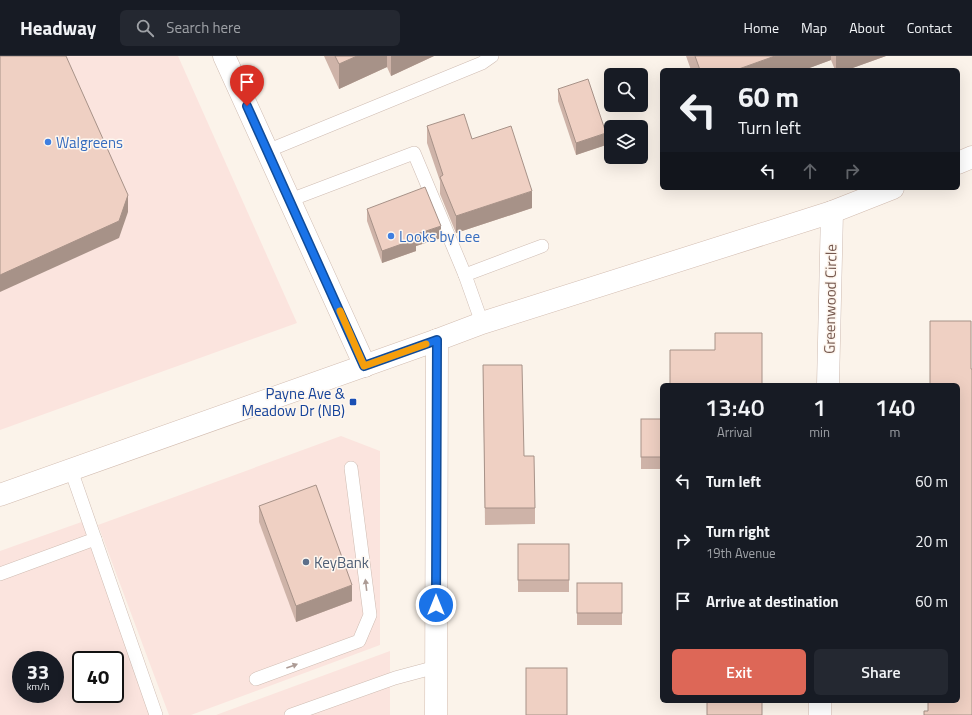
<!DOCTYPE html>
<html lang="en">
<head>
<meta charset="utf-8">
<style>
  body { margin:0; font-family:"Titillium Web",sans-serif; background:#242831; color:#f1f3f6; height:100vh; display:flex; flex-direction:column; font-size:15px; white-space:nowrap }
  * { box-sizing:border-box; margin:0 }
  p { font-size:13px; color:#9ea1a6 }
  .icon { flex:none; width:22px; height:22px; fill:none; stroke:currentColor; stroke-width:2; stroke-linecap:round; stroke-linejoin:round }
  .map { position:relative; flex:1; overflow:hidden }
  .panel { position:absolute; left:660px; top:327px; width:300px; height:320px; display:flex; flex-direction:column; background:#171b24; border-radius:6px; box-shadow:0 4px 16px #0002 }
  .panel>* { flex:none }
  .guide { position:absolute; left:660px; top:12px; width:300px; height:122px; border-radius:6px; box-shadow:0 4px 16px #0002; background:#171b24; color:#f1f3f6; overflow:hidden }
  .buttons { position:absolute; left:604px; top:12px; display:grid; gap:8px }
  .buttons a { display:grid; place-items:center; width:44px; height:44px; border-radius:6px; background:#171b24; box-shadow:0 4px 16px #0002; font-size:20px }
  .speed { position:absolute; left:12px; top:595px; display:flex; gap:8px; font-size:20px; font-weight:700; text-align:center }
  .speed>* { display:grid; place-content:center; width:52px; height:52px; border-radius:50%; background:#171b24; box-shadow:0 4px 16px #0002; line-height:1 }
  .speed small { font-size:10px; font-weight:400 }
  .speed .limit { border:2px solid #111; border-radius:6px; background:#fff; color:#111 }
  .pin { position:absolute; display:grid; place-items:center; width:34px; height:34px; color:#fff; margin:-41px -17px; border-radius:50% 50% 50% 0; rotate:-45deg; box-shadow:0 0 4px #0007 }
  .pin .icon { rotate:45deg }
  .me { position:absolute; width:44px; margin:-22px; rotate:0deg; stroke-linejoin:round; filter:drop-shadow(0 0 3px #0008) }
  .turn { display:flex; align-items:center; gap:14px; height:84px; padding:0 12px; font-size:18px }
  .turn .icon { width:52px; height:52px; stroke-width:2.5 }
  .turn b { display:block; font-size:28px; line-height:34px }
  .lanes { display:flex; align-items:center; height:38px; padding:0 12px; background:#0003; justify-content:center; gap:20px; direction:ltr }
  .lanes .off { opacity:.35 }
  .eta { display:flex; justify-content:space-evenly; align-items:center; height:68px; text-align:center }
  .eta b { font-size:24px; font-weight:600; line-height:28px }
  .action { display:flex; gap:8px; margin-top:auto; padding:8px 12px }
  .action a { flex:1; height:46px; border-radius:6px; background:#dd6757; color:#fff; font-size:16px; font-weight:600; line-height:46px; text-align:center }
  .action a+a { background:#242831; color:#f1f3f6 }
  ul { padding:0; list-style:none }
  li { display:flex; align-items:center; gap:12px; height:60px; padding:0 12px }
  li div { flex:1 }
  li b { display:block; font-size:15px }
  li em { font-style:normal }
  header { display:flex; align-items:center; gap:24px; box-sizing:border-box; height:56px; padding:0 20px; background:#171b24; border-bottom:1px solid #363941 }
  header strong { font-size:19px }
  nav { display:flex; gap:22px; margin-inline-start:auto; font-size:14px }
  .search { width:280px; height:36px; background:#242831; display:flex; align-items:center; gap:10px; box-sizing:border-box; padding:0 14px; border-radius:6px; color:#9ea1a6; font-size:15px }
  .map>svg:first-child { display:block }
  .commercial { fill:#fbe4de; fill-rule:evenodd }
  .lines { fill:none; stroke-linecap:round; stroke-linejoin:round }
  .lane-casing { stroke:#cfbcb2; stroke-width:14 }
  .street-casing { stroke:#cfbcb2; stroke-width:23 }
  .secondary-casing { stroke:#d2bcb0; stroke-width:23 }
  .lane { stroke:#fff; stroke-width:13 }
  .street { stroke:#fff; stroke-width:22 }
  .secondary { stroke:#fff; stroke-width:22 }
  .wall { fill:#ceb3a8 }
  .shaded-wall { fill:#a79288 }
  .building { fill:#efd0c3; stroke:#a79288 }
  .oneway { fill:#ac9b95 }
  .route-casing { stroke:#114b97; stroke-width:10 }
  .route { stroke:#1a73e8; stroke-width:7 }
  .slow { stroke:#f59e0b; stroke-width:7 }
  .shop-dot { fill:#3f7fe0; stroke:#fef7f0; stroke-width:1.5 }
  .transit-dot { fill:#1a4fb4; stroke:#fef7f0; stroke-width:1.5 }
  .service-dot { fill:#5c6f8a; stroke:#fef7f0; stroke-width:1.5 }
  .labels { text-anchor:middle; dominant-baseline:central; stroke-width:3; stroke-linejoin:round; paint-order:stroke }
  .shop-label { font-size:15px; fill:#366cbe; stroke:#fef7f0; text-anchor:start }
  .street-label { font-size:15px; fill:#75584e; stroke:#fef7f0 }
  .transit-label { font-size:15px; fill:#164399; stroke:#fef7f0; text-anchor:end }
  .service-label { font-size:15px; fill:#4e5e75; stroke:#fef7f0; text-anchor:start }
</style>
</head>
<body>
<header>
<strong>Headway</strong>
<div class="search"><svg class="icon" aria-label="search" viewBox="0 0 24 24"><circle cx="10" cy="10" r="6"/><path d="M15 15l6 6"/></svg>Search here</div>
<nav><a>Home</a><a>Map</a><a>About</a><a>Contact</a></nav>
</header>
<div class="map">
<svg width="972" height="659" viewBox="0 0 972 659">
  <rect width="100%" height="100%" fill="#fbf3ea"/>
  <g class="commercial">
    <polygon points="0,0 178,0 297,267 0,374"/>
    <polygon points="341,380 380,395 380,589 191,659 169,659 98,469"/>
    <path d="M90 463 160 659H0V495ZM21 604H55V638H21ZM81 604H115V638H81Z"/>
    <polygon points="390,595 390,659 216,659"/>
  </g>
  <g class="lines">
    <g class="lane-casing">
      <g id="lane">
        <polyline points="267,95 482,7 492,0"/>
        <polyline points="290,144 414,97 465,219 482,267"/>
        <polyline points="465,219 542,190"/>
        <polyline points="71,414 156,659"/>
        <polyline points="0,518 95,483"/>
        <polyline points="256,623 359,585 370,559 351,412"/>
        <polyline points="291,659 395,622 436,611"/>
      </g>
    </g>
    <g class="street-casing">
      <g id="street">
        <polyline points="224,0 365,310"/>
        <polyline points="828,329 832,156"/>
        <polyline points="820,659 820,645"/>
      </g>
    </g>
    <g class="secondary-casing">
      <g id="secondary">
        <polyline points="958,107 972,101"/>
        <polyline points="0,439 437,284 482,267 832,156 893,132"/>
        <polyline points="436,659 437,284"/>
      </g>
    </g>
    <use href="#lane" class="lane"/>
    <use href="#street" class="street"/>
    <use href="#secondary" class="secondary"/>
  </g>
  <g class="wall">
    <polygon points="324,0 434,0 391,20 387,11 339,33"/>
    <polygon points="686,0 886,0 847,14 835,14 831,4 804,14 691,14"/>
    <polygon points="558,33 606,89 576,99 558,45"/>
    <polygon points="427,70 472,83 532,152 456,177 440,138 440,125 427,87"/>
    <polygon points="367,153 441,182 416,190 416,195 382,207 367,165"/>
    <polygon points="483,309 524,400 535,452 535,468 485,469"/>
    <rect x="641" y="363" width="21" height="50"/>
    <polygon points="259,450 352,545 296,566 259,466"/>
    <rect x="518" y="488" width="51" height="48"/>
    <rect x="577" y="527" width="45" height="42"/>
  </g>
  <g class="shaded-wall">
    <polygon points="357,0 387,0 387,11 339,33 339,8"/>
    <polygon points="391,0 434,0 391,20"/>
    <polygon points="775,0 831,0 831,4 804,14 736,14"/>
    <polygon points="836,0 886,0 847,14 836,14"/>
    <polygon points="606,77 606,89 576,99 576,87"/>
    <polygon points="532,135 532,152 456,177 456,160"/>
    <polygon points="128,139 128,156 119,182 0,236 0,219"/>
    <polygon points="441,170 441,182 416,190 416,195 382,207 382,195 414,179"/>
    <polygon points="352,529 352,545 296,566 296,550"/>
  </g>
  <g class="building">
    <polygon points="0,0 66,0 128,139 119,165 0,219"/>
    <polygon points="335,0 357,0 339,8"/>
    <polygon points="695,0 775,0 736,14 700,14"/>
    <polygon points="588,23 606,77 576,87 558,33"/>
    <polygon points="464,58 472,83 511,70 532,135 456,160 440,121 443,119 427,70"/>
    <polygon points="425,131 441,170 414,179 416,183 382,195 367,153"/>
    <polygon points="930,265 971,265 971,313 972,313 972,659 924,659 924,655 928,655 928,645 958,645 958,329 930,329"/>
    <polygon points="715,277 762,277 762,329 670,329 670,294 715,294"/>
    <polygon points="483,309 522,309 524,400 534,400 535,452 485,452"/>
    <rect x="641" y="363" width="21" height="38"/>
    <polygon points="316,429 352,529 296,550 259,450"/>
    <rect x="518" y="488" width="51" height="36"/>
    <rect x="577" y="527" width="45" height="30"/>
    <rect x="526" y="612" width="41" height="47"/>
    <rect x="707" y="645" width="55" height="14"/>
  </g>
  <defs><path id="oneway-solid" d="M-6-.8H1V-3.2L6.5 0L1 3.2V.8H-6Z"/></defs>
  <g class="oneway">
    <use href="#oneway-solid" transform="translate(366 529) rotate(-97)"/>
    <use href="#oneway-solid" transform="translate(292 610) rotate(-20)"/>
  </g>
  <g class="lines">
    <g class="route-casing">
      <polyline id="route" points="247,50 364,310 437,284 436,549"/>
    </g>
    <use href="#route" class="route"/>
    <polyline class="slow" points="340,255 364,310 426,288"/>
  </g>
  <g class="shop-dot">
    <circle cx="48" cy="86" r="4"/>
    <circle cx="391" cy="180" r="4"/>
  </g>
  <rect class="transit-dot" x="349" y="342" width="8" height="8" rx="2"/>
  <circle class="service-dot" cx="306" cy="506" r="4"/>
  <g class="labels">
    <g class="shop-label">
      <text x="56" y="86">Walgreens</text>
      <text x="399" y="180">Looks by Lee</text>
    </g>
    <g class="street-label">
      <text transform="translate(830 243) rotate(-89)">Greenwood Circle</text>
    </g>
    <g class="transit-label">
      <text x="345" y="337">Payne Ave &amp;<tspan x="345" dy="17">Meadow Dr (NB)</tspan></text>
    </g>
    <g class="service-label">
      <text x="314" y="506">KeyBank</text>
    </g>
  </g>
</svg>
<div class="buttons">
<a><svg class="icon" aria-label="search" viewBox="0 0 24 24"><circle cx="10" cy="10" r="6"/><path d="M15 15l6 6"/></svg></a>
<a><svg class="icon" aria-label="layers" viewBox="0 0 24 24"><path d="M12 4l9 5-9 5-9-5zM3 14l9 5 9-5"/></svg></a>
</div>
<div class="speed"><div>33<small>km/h</small></div><div class="limit">40</div></div>
<div class="pin" style="left:247px;top:50px;background:#d93025"><svg class="icon" aria-label="arrive" viewBox="0 0 24 24"><path d="M6 21V4h12l-3 4 3 4H6"/></svg></div>
<svg class="me" style="left:436px;top:549px" viewBox="-20 -20 40 40"><circle r="17" fill="#1a73e8" stroke="#fff" stroke-width="3"/><path d="M0-11L8 9 0 5-8 9z" fill="#fff"/></svg>
<div class="guide">
<div class="turn"><svg class="icon" aria-label="left" viewBox="0 0 24 24"><path d="M17 20v-9H6M10 6l-5 5 5 5"/></svg><div><b>60 m</b>Turn left</div></div>
<div class="lanes"><svg class="icon" aria-label="left" viewBox="0 0 24 24"><path d="M17 20v-9H6M10 6l-5 5 5 5"/></svg><svg class="icon off" aria-label="ahead" viewBox="0 0 24 24"><path d="M12 20V5M6 11l6-6 6 6"/></svg><svg class="icon off" aria-label="right" viewBox="0 0 24 24"><path d="M7 20v-9h11M14 6l5 5-5 5"/></svg></div>
</div>
<section class="panel">
<div class="eta">
<div><b>13:40</b><p>Arrival</p></div>
<div><b>1</b><p>min</p></div>
<div><b>140</b><p>m</p></div>
</div>
<ul>
<li><svg class="icon" aria-label="left" viewBox="0 0 24 24"><path d="M17 20v-9H6M10 6l-5 5 5 5"/></svg><div><b>Turn left</b></div><em>60 m</em></li>
<li><svg class="icon" aria-label="right" viewBox="0 0 24 24"><path d="M7 20v-9h11M14 6l5 5-5 5"/></svg><div><b>Turn right</b><p>19th Avenue</p></div><em>20 m</em></li>
<li><svg class="icon" aria-label="arrive" viewBox="0 0 24 24"><path d="M6 21V4h12l-3 4 3 4H6"/></svg><div><b>Arrive at destination</b></div><em>60 m</em></li>
</ul>
<div class="action"><a>Exit</a><a>Share</a></div>
</section>
</div>
</body>
</html>
